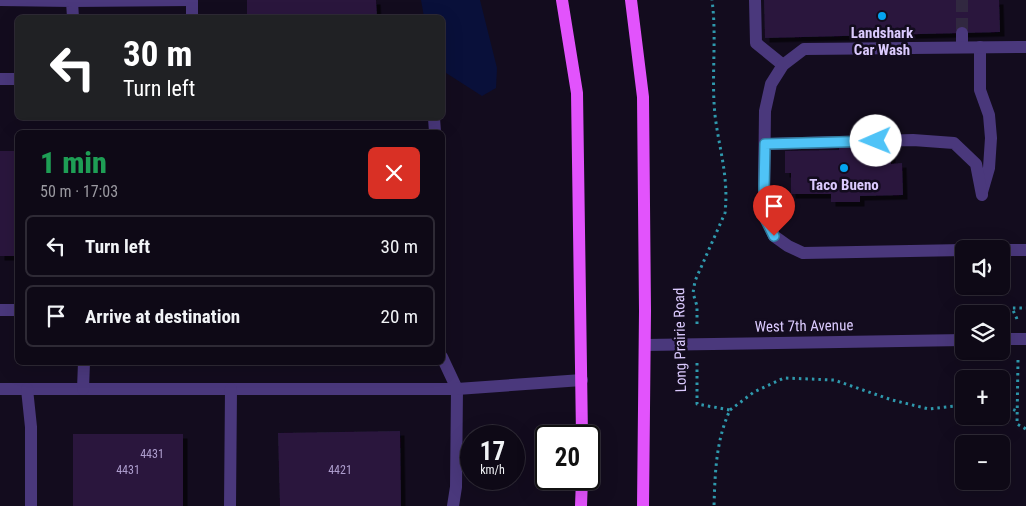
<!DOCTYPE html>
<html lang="en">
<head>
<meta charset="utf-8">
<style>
  body { margin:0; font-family:"Roboto Condensed",sans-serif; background:#17121f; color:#f1f3f6; height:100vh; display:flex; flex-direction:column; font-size:19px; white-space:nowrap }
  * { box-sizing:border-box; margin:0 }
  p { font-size:16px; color:#9b9aa1 }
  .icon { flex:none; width:28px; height:28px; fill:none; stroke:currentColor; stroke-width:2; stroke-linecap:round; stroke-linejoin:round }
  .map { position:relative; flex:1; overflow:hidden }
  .panel { position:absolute; left:15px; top:130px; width:430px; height:235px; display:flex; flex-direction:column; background:#0e0916; border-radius:8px; box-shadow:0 5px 20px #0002,0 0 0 1px #2e2a35 }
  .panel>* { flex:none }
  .guide { position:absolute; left:15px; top:15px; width:430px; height:105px; border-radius:8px; box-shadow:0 5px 20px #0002,0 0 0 1px #2e2a35; background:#202124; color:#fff; overflow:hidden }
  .buttons { position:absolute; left:955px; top:240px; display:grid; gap:10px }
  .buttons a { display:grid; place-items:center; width:55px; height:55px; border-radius:8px; background:#0e0916; box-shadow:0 5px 20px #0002,0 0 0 1px #2e2a35; font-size:25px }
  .speed { position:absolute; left:460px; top:425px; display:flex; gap:10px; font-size:25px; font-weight:700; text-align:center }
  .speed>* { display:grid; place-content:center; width:65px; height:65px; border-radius:50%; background:#0e0916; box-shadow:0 5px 20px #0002,0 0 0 1px #2e2a35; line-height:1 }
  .speed small { font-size:12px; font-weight:400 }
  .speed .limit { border:2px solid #111; border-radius:8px; background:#fff; color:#111 }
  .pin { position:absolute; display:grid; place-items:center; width:42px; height:42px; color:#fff; margin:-51px -21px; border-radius:50% 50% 50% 0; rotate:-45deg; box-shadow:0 0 5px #0007 }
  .pin .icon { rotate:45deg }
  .me { position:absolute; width:55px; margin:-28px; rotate:269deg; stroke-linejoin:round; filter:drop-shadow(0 0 4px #0008) }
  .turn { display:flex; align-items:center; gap:18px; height:105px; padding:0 25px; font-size:22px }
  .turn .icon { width:65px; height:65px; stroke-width:2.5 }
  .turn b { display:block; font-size:35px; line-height:42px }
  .round { display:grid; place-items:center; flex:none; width:52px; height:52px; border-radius:8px; background:#17121f }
  .headline { display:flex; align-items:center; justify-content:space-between; height:85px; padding:0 25px }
  h1 { font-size:30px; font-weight:800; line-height:38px; color:#1e9e55 }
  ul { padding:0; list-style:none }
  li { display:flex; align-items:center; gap:15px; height:62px; margin:0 10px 8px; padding:0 15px; border:2px solid #2e2a35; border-radius:8px }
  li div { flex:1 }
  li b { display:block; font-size:19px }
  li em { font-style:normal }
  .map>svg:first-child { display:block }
  .water { fill:#09103a }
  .building { fill:#29193e; filter:url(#shadow) }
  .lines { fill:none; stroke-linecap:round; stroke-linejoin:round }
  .minor-tunnel { stroke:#312840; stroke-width:12; stroke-dasharray:12 6; stroke-linecap:butt }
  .path { stroke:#2f99ad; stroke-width:3; stroke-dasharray:2.5 4; stroke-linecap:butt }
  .minor { stroke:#4a387c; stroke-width:12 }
  .major { stroke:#e253fc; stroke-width:12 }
  .route-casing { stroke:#337fa1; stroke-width:12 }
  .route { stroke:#4fc3f7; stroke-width:9 }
  .poi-dot { fill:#04a4f0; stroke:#130c1e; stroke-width:2 }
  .labels { text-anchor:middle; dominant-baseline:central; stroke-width:5; stroke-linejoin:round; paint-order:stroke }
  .number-label { font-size:12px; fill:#ae9ece }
  .poi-label { font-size:15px; font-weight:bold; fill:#dbcafe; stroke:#130c1e }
  .street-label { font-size:15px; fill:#dbcafe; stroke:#130c1e }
</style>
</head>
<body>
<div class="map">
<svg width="1026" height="506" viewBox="0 0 1026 506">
  <defs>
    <filter id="shadow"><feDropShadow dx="4.5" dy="4.5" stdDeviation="0" flood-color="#0009"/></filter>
  </defs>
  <rect width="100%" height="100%" fill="#130c1e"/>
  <polygon class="water" points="421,0 480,0 497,68 496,88 482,96 443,71 442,18 424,17"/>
  <g class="building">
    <polygon points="247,0 376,0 377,18 247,18"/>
    <polygon points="764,0 999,0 1000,32 765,38"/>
    <polygon points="839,144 869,144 870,149 891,149 891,164 902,163 903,195 860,196 860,202 831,202 831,194 791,194 791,173 785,173 785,151 839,150"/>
    <rect x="0" y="151" width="18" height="105"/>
    <polygon points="400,431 401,506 280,506 278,433"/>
    <rect x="73" y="434" width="110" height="72"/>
  </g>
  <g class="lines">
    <polyline class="minor-tunnel" points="962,0 962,33"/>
    <g class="path">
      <polyline points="1017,319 1012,308 1026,308"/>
      <path d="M697 324V306L693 293 695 281 725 213C729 177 719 149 715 115 711 77 717 38 712 0"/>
      <polyline points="1018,360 1017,424 1026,429"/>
      <path d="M697 363V404L730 410C716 440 715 473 714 506"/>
      <polyline points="1001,405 1017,411"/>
      <polyline points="730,410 754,392 784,378 834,380 892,400 929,409 964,405"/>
    </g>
    <g class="minor">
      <polyline points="0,0 72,1 73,18"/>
      <polyline points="755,0 756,43 783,65"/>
      <polyline points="72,1 192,0"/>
      <polyline points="192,1 192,18"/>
      <polyline points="962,33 962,47"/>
      <polyline points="980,47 980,90 989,115 991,138 989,168 982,192"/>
      <polyline points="0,79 18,79"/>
      <polyline points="434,118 435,132"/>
      <polyline points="765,144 913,140 954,143 976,164 982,195"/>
      <polyline points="964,250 803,253 788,246 774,236 767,220 764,190 765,111 771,84 783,65 804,49 1026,47"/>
      <polyline points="1001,250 1026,250"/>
      <polyline points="0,310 18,310"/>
      <polyline points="1001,339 1026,339"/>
      <polyline points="645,345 964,340"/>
      <polyline points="442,357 457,389 456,487 453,506"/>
      <polyline points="0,389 457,389 582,380"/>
      <polyline points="27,389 31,427 31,506"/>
      <polyline points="83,389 84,362"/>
      <polyline points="230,506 231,389"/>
    </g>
    <g class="major">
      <polyline points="562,0 577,93 582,436"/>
      <polyline points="631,0 643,97 645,311 643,506"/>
      <polyline points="581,506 582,479"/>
    </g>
  </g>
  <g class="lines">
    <g class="route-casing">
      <polyline id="route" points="774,236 766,220 764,190 765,144 876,141"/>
    </g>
    <use href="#route" class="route"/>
  </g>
  <g class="poi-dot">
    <circle cx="882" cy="16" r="5"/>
    <circle cx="844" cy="168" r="5"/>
  </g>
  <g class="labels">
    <g class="number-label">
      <text x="152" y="454">4431</text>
      <text x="128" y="470">4431</text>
      <text x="340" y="470">4421</text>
    </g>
    <g class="poi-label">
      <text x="882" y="33">Landshark<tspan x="882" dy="17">Car Wash</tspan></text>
      <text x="844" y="185">Taco Bueno</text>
    </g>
    <g class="street-label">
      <text transform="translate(804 326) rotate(-1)">West 7th Avenue</text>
      <text transform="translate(680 340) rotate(-91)">Long Prairie Road</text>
    </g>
  </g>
</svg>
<div class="buttons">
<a><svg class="icon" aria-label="sound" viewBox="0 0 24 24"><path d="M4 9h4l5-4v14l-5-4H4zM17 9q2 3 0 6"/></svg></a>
<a><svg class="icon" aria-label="layers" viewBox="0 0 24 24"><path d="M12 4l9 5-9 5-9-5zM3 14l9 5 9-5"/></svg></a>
<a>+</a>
<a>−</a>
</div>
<div class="speed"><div>17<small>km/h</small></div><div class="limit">20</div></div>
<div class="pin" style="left:774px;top:236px;background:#d93025"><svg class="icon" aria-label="arrive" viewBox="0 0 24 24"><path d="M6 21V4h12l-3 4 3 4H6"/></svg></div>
<svg class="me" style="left:876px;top:141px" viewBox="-20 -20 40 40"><circle r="19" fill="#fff"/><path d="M0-13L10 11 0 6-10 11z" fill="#4fc3f7"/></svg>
<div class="guide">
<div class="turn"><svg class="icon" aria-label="left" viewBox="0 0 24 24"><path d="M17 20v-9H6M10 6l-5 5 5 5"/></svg><div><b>30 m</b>Turn left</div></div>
</div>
<section class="panel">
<div class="headline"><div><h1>1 min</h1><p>50 m · 17:03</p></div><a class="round" style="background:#d93025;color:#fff"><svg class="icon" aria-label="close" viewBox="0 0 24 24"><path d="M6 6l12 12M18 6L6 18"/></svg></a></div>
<ul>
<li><svg class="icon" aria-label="left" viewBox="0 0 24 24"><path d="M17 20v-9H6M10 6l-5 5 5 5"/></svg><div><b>Turn left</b></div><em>30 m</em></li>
<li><svg class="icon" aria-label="arrive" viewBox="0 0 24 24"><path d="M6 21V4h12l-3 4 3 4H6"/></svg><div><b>Arrive at destination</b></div><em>20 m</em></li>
</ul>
</section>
</div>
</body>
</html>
